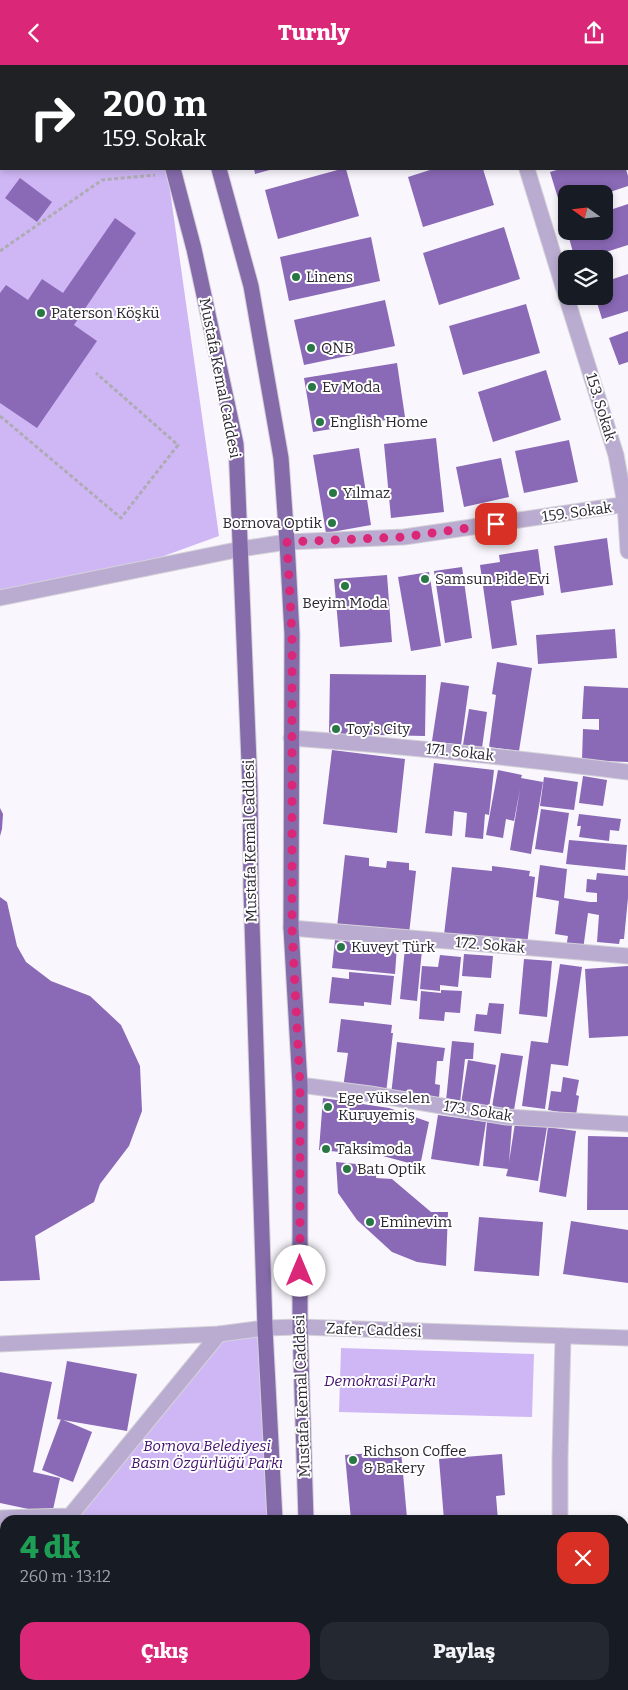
<!DOCTYPE html>
<html lang="tr">
<head>
<meta charset="utf-8">
<style>
  body { margin:0; font-family:Bitter,serif; background:#242831; color:#f1f3f6; height:100vh; display:flex; flex-direction:column; font-size:19px; white-space:nowrap }
  * { box-sizing:border-box; margin:0 }
  p { font-size:16px; color:#9ea1a6 }
  .icon { flex:none; width:28px; height:28px; fill:none; stroke:currentColor; stroke-width:2; stroke-linecap:round; stroke-linejoin:round }
  .map { position:relative; flex:1; overflow:hidden }
  .side { position:absolute; left:0px; top:1450px; width:629px; height:175px; display:flex; flex-direction:column; background:#171b24; border-radius:15px 15px 0 0; box-shadow:0 2px 8px #0003 }
  .side>* { flex:none }
  .banner { position:absolute; left:0px; top:0px; width:629px; height:105px; box-shadow:0 2px 8px #0003; background:#202124; color:#fff; overflow:hidden }
  .needle { width:32px; rotate:285deg }
  .fabs { position:absolute; left:558px; top:120px; display:grid; gap:10px }
  .fabs a { display:grid; place-items:center; width:55px; height:55px; border-radius:10px; background:#171b24; box-shadow:0 2px 8px #0003; font-size:25px }
  .pin { position:absolute; display:grid; place-items:center; width:42px; height:42px; color:#fff; margin:-21px; border-radius:10px; box-shadow:0 2px 8px #0006 }
  .me { position:absolute; width:55px; margin:-28px; rotate:0deg; stroke-linejoin:round; filter:drop-shadow(0 0 4px #0008) }
  .turn { display:flex; align-items:center; gap:18px; height:105px; padding:0 20px; font-size:22px }
  .turn .icon { width:65px; height:65px; stroke-width:2.5 }
  .turn b { display:block; font-size:35px; line-height:42px }
  .round { display:grid; place-items:center; flex:none; width:52px; height:52px; border-radius:15px; background:#242831 }
  .overview { display:flex; align-items:center; justify-content:space-between; height:85px; padding:0 20px }
  h1 { font-size:30px; font-weight:800; line-height:38px; color:#1e9e55 }
  .action { display:flex; gap:10px; margin-top:auto; padding:10px 20px }
  .action a { flex:1; height:58px; border-radius:15px; background:#db2777; color:#fff; font-size:20px; font-weight:800; line-height:58px; text-align:center }
  .action a+a { background:#242831; color:#f1f3f6 }
  header { display:flex; justify-content:space-between; align-items:center; height:65px; padding:0 20px; background:#db2777; color:#fff; font-size:22px; font-weight:800 }
  .map>svg:first-child { display:block }
  .green { fill:#cfb7f5 }
  .building { fill:#8a69b6 }
  .lines { fill:none; stroke-linecap:round; stroke-linejoin:round }
  .service-casing { stroke:#d4d2d8; stroke-width:17 }
  .minor-casing { stroke:#d4d2d8; stroke-width:17 }
  .tertiary-casing { stroke:#d4d2d8; stroke-width:17 }
  .primary-casing { stroke:#d4d2d8; stroke-width:17 }
  .path { stroke:#aeabb2; stroke-width:3; stroke-dasharray:4 2.5; stroke-linecap:butt }
  .service { stroke:#baacd0; stroke-width:15 }
  .minor { stroke:#baacd0; stroke-width:15 }
  .tertiary { stroke:#baacd0; stroke-width:15 }
  .primary { stroke:#866bab; stroke-width:15 }
  .route { stroke:#db2777; stroke-width:9; stroke-dasharray:0 16.2 }
  .poi-dot { fill:#2a7746; stroke:#fff; stroke-width:2 }
  .labels { text-anchor:middle; dominant-baseline:central; stroke-width:4; stroke-linejoin:round; paint-order:stroke }
  .poi-label { font-size:15px; fill:#2b2731; stroke:#fff; text-anchor:start }
  .street-label { font-size:15px; fill:#2b2731; stroke:#fff }
  .park-label { font-size:15px; font-style:italic; fill:#410d6d; stroke:#fff }
</style>
</head>
<body>
<header><svg class="icon" aria-label="back" viewBox="0 0 24 24"><path d="M15 5l-7 7 7 7"/></svg>Turnly<svg class="icon" aria-label="share" viewBox="0 0 24 24"><path d="M12 15V3M7 8l5-5 5 5M5 13v7h14v-7"/></svg></header>
<div class="map">
<svg width="628" height="1625" viewBox="0 0 628 1625">
  <rect width="100%" height="100%" fill="#f9f7fd"/>
  <g class="green">
    <polygon points="1,32 1,104 167,104 219,471 95,516 0,530 0,33"/>
    <polygon points="265,1263 275,1455 73,1455 219,1269"/>
    <polygon points="341,1283 534,1289 532,1352 339,1347"/>
  </g>
  <g class="building">
    <polygon points="254,104 273,104 255,109"/>
    <polygon points="341,104 346,104 359,151 278,174 265,125"/>
    <polygon points="433,104 483,104 494,140 423,162 408,112"/>
    <polygon points="560,104 626,104 628,111 628,121 604,129 566,129 566,141 561,143 550,107"/>
    <polygon points="20,113 52,137 37,157 5,133"/>
    <polygon points="628,139 628,180 584,194 575,194 567,166 604,166 604,147"/>
    <polygon points="115,153 136,168 74,260 97,276 37,363 0,338 0,228 6,220 28,235 42,214 63,228"/>
    <polygon points="504,162 520,214 439,240 423,188"/>
    <polygon points="371,172 380,216 289,236 280,192"/>
    <polygon points="628,209 628,246 602,254 595,231 604,231 604,217"/>
    <polygon points="385,235 395,281 304,300 294,255"/>
    <polygon points="526,239 540,288 463,310 449,261"/>
    <polygon points="628,266 628,297 619,300 609,273"/>
    <polygon points="397,298 405,352 313,367 304,313"/>
    <polygon points="546,305 561,355 493,377 478,327"/>
    <polygon points="436,373 444,447 391,453 384,379"/>
    <polygon points="569,375 578,417 524,428 515,386"/>
    <polygon points="359,383 371,460 326,468 313,390"/>
    <polygon points="501,393 509,432 464,442 456,402"/>
    <polygon points="607,473 613,520 561,528 554,481"/>
    <polygon points="538,484 544,530 511,536 517,580 492,584 480,500 500,497 499,490"/>
    <polygon points="462,502 472,573 445,578 434,506"/>
    <polygon points="429,507 441,581 411,586 398,512"/>
    <polygon points="387,510 392,577 340,582 334,514"/>
    <polygon points="615,564 617,593 538,599 536,570"/>
    <polygon points="497,597 532,603 519,686 489,682 496,630 492,629"/>
    <polygon points="330,609 426,610 425,671 329,669"/>
    <polygon points="441,617 469,621 461,680 432,676"/>
    <polygon points="584,621 628,623 628,697 582,695 583,664 599,665 599,654 582,654"/>
    <polygon points="469,644 487,647 482,683 463,680"/>
    <polygon points="332,685 405,694 397,768 323,759"/>
    <polygon points="434,698 494,705 489,750 485,749 483,774 465,772 467,748 454,746 452,771 425,768"/>
    <polygon points="498,705 522,710 521,713 543,717 531,789 510,785 520,724 514,756 506,754 503,773 486,770"/>
    <polygon points="583,711 607,715 603,741 579,738"/>
    <polygon points="544,712 578,717 574,745 540,741"/>
    <polygon points="0,743 3,749 2,764 0,771"/>
    <polygon points="541,744 569,748 563,788 535,784"/>
    <polygon points="579,749 621,754 619,766 610,765 609,776 579,772 581,761 577,761"/>
    <polygon points="569,775 627,780 625,805 566,799"/>
    <polygon points="345,790 369,793 369,801 386,803 387,796 409,798 409,805 416,806 409,869 337,862"/>
    <polygon points="540,800 567,804 564,833 590,837 597,837 597,828 586,827 587,814 596,815 597,808 628,811 628,833 624,874 620,874 619,879 597,877 599,850 588,848 583,885 566,883 568,871 555,869 559,836 536,832"/>
    <polygon points="492,801 530,806 529,811 535,812 527,880 444,870 452,802 492,806"/>
    <polygon points="0,832 7,837 17,881 26,897 51,916 90,931 121,960 140,1001 142,1046 129,1081 100,1119 94,1137 35,1171 40,1215 0,1216"/>
    <polygon points="335,875 397,881 395,909 332,903"/>
    <polygon points="405,883 422,885 417,936 400,934"/>
    <polygon points="464,889 493,891 491,913 462,911"/>
    <polygon points="440,890 461,892 458,922 440,920 440,926 420,924 422,901 438,902"/>
    <polygon points="524,894 552,896 547,952 519,949"/>
    <polygon points="560,899 582,902 568,1001 551,999 545,1044 522,1041 531,976 548,978"/>
    <polygon points="628,901 628,971 589,973 585,904"/>
    <polygon points="349,907 394,911 391,940 364,937 364,941 329,938 332,912 349,914"/>
    <polygon points="441,925 462,926 460,948 445,947 444,956 419,954 421,926 441,928"/>
    <polygon points="489,938 504,939 501,969 474,966 476,949 487,950"/>
    <polygon points="341,954 392,960 391,968 393,968 386,1028 343,1023 348,988 337,987"/>
    <polygon points="452,976 474,978 473,994 465,994 460,1038 446,1036"/>
    <polygon points="397,977 445,983 443,996 437,996 435,1019 440,1020 439,1033 391,1030"/>
    <polygon points="501,988 523,991 514,1045 492,1042"/>
    <polygon points="468,995 496,1000 489,1043 461,1039"/>
    <polygon points="563,1012 579,1015 576,1030 579,1031 576,1050 548,1045 551,1026 561,1027"/>
    <polygon points="323,1033 389,1043 429,1057 420,1101 383,1091 319,1085"/>
    <polygon points="438,1050 486,1057 479,1101 431,1094"/>
    <polygon points="487,1057 512,1060 509,1097 515,1058 547,1062 538,1116 506,1111 508,1104 483,1101"/>
    <polygon points="548,1062 576,1066 566,1132 539,1127"/>
    <polygon points="588,1071 628,1072 628,1145 587,1145"/>
    <polygon points="336,1097 377,1101 376,1113 392,1114 431,1147 448,1147 446,1201 417,1197 392,1187 357,1155 338,1128"/>
    <polygon points="479,1152 543,1157 539,1211 474,1206"/>
    <polygon points="571,1156 628,1165 628,1218 563,1209"/>
    <polygon points="67,1296 137,1309 127,1366 57,1354"/>
    <polygon points="0,1307 52,1317 33,1407 60,1413 52,1449 0,1438"/>
    <polygon points="61,1354 92,1367 73,1417 42,1405"/>
    <polygon points="401,1386 407,1453 351,1455 345,1390"/>
    <polygon points="502,1389 505,1430 496,1431 498,1455 444,1455 439,1394"/>
    <rect x="624" y="1503" width="4" height="35"/>
    <polygon points="5,1593 5,1620 75,1620 76,1625 0,1625 0,1594"/>
    <rect x="157" y="1620" width="94" height="5"/>
  </g>
  <g class="lines">
    <g class="service-casing">
      <polyline id="service" points="96,1620 96,1625"/>
    </g>
    <g class="minor-casing">
      <g id="minor">
        <polyline points="495,0 495,1"/>
        <polyline points="527,104 566,231"/>
        <polyline points="566,231 616,390 625,439 628,486"/>
        <polyline points="0,533 241,484 287,477 404,472 628,439"/>
        <path d="M291 673C404 681 516 693 628 707"/>
        <polyline points="291,863 628,891"/>
        <polyline points="300,1020 370,1029 507,1052 628,1059"/>
        <polyline points="0,1453 70,1451 219,1269"/>
        <polyline points="560,1455 560,1393 563,1271"/>
        <polyline points="624,1467 628,1467"/>
        <polyline points="559,1625 559,1620"/>
      </g>
    </g>
    <g class="tertiary-casing">
      <polyline id="tertiary" points="0,1279 219,1269 265,1263 300,1262 628,1273"/>
    </g>
    <g class="primary-casing">
      <g id="primary">
        <polyline points="147,0 147,1"/>
        <polyline points="190,0 191,1"/>
        <polyline points="173,104 194,184 236,379 250,722 251,826 265,1263 275,1455"/>
        <polyline points="219,104 251,221 281,393 287,477 292,569 291,863 300,1020 300,1262 306,1455"/>
        <polyline points="288,1620 288,1625"/>
        <polyline points="312,1620 312,1625"/>
      </g>
    </g>
    <g class="path">
      <polyline points="0,186 102,115 155,110"/>
      <polyline points="0,351 121,453 178,380 96,308"/>
    </g>
    <use href="#service" class="service"/>
    <use href="#minor" class="minor"/>
    <use href="#tertiary" class="tertiary"/>
    <use href="#primary" class="primary"/>
  </g>
  <g class="lines">
    <polyline class="route" points="300,1206 300,1020 292,863 292,569 287,477 404,472 496,459"/>
  </g>
  <g class="poi-dot">
    <circle cx="296" cy="212" r="5"/>
    <circle cx="41" cy="248" r="5"/>
    <circle cx="311" cy="283" r="5"/>
    <circle cx="312" cy="322" r="5"/>
    <circle cx="320" cy="357" r="5"/>
    <circle cx="333" cy="428" r="5"/>
    <circle cx="332" cy="458" r="5"/>
    <circle cx="425" cy="514" r="5"/>
    <circle cx="345" cy="521" r="5"/>
    <circle cx="336" cy="664" r="5"/>
    <circle cx="341" cy="882" r="5"/>
    <circle cx="328" cy="1042" r="5"/>
    <circle cx="326" cy="1084" r="5"/>
    <circle cx="347" cy="1104" r="5"/>
    <circle cx="370" cy="1157" r="5"/>
    <circle cx="353" cy="1395" r="5"/>
  </g>
  <g class="labels">
    <g class="poi-label">
      <text x="306" y="212">Linens</text>
      <text x="51" y="248">Paterson Köşkü</text>
      <text x="321" y="283">QNB</text>
      <text x="322" y="322">Ev Moda</text>
      <text x="330" y="357">English Home</text>
      <text x="343" y="428">Yılmaz</text>
      <text x="322" y="458" text-anchor="end">Bornova Optik</text>
      <text x="435" y="514">Samsun Pide Evi</text>
      <text x="345" y="538" text-anchor="middle">Beyim Moda</text>
      <text x="346" y="664">Toy's City</text>
      <text x="351" y="882">Kuveyt Türk</text>
      <text x="338" y="1033">Ege Yükselen<tspan x="338" dy="17">Kuruyemiş</tspan></text>
      <text x="336" y="1084">Taksimoda</text>
      <text x="357" y="1104">Batı Optik</text>
      <text x="380" y="1157">Eminevim</text>
      <text x="363" y="1386">Richson Coffee<tspan x="363" dy="17">&amp; Bakery</tspan></text>
    </g>
    <g class="street-label">
      <text transform="translate(220 313) rotate(79)">Mustafa Kemal Caddesi</text>
      <text transform="translate(601 342) rotate(73)">153. Sokak</text>
      <text transform="translate(577 447) rotate(-8)">159. Sokak</text>
      <text transform="translate(460 687) rotate(6)">171. Sokak</text>
      <text transform="translate(250 776) rotate(-91)">Mustafa Kemal Caddesi</text>
      <text transform="translate(490 880) rotate(5)">172. Sokak</text>
      <text transform="translate(478 1046) rotate(9)">173. Sokak</text>
      <text transform="translate(374 1265) rotate(2)">Zafer Caddesi</text>
      <text transform="translate(302 1331) rotate(-92)">Mustafa Kemal Caddesi</text>
    </g>
    <g class="park-label">
      <text x="380" y="1316">Demokrasi Parkı</text>
      <text x="207" y="1381">Bornova Belediyesi<tspan x="207" dy="17">Basın Özgürlüğü Parkı</tspan></text>
    </g>
  </g>
</svg>
<div class="fabs">
<a><svg class="needle" viewBox="-14 -14 28 28"><path d="M0-13l5 13h-10z" fill="#e53935"/><path d="M0 13l5-13h-10z" fill="#9ea1a6"/></svg></a>
<a><svg class="icon" aria-label="layers" viewBox="0 0 24 24"><path d="M12 4l9 5-9 5-9-5zM3 14l9 5 9-5"/></svg></a>
</div>
<div class="pin" style="left:496px;top:459px;background:#d93025"><svg class="icon" aria-label="arrive" viewBox="0 0 24 24"><path d="M6 21V4h12l-3 4 3 4H6"/></svg></div>
<svg class="me" style="left:300px;top:1206px" viewBox="-20 -20 40 40"><circle r="19" fill="#fff"/><path d="M0-13L10 11 0 6-10 11z" fill="#db2777"/></svg>
<div class="banner">
<div class="turn"><svg class="icon" aria-label="right" viewBox="0 0 24 24"><path d="M7 20v-9h11M14 6l5 5-5 5"/></svg><div><b>200 m</b>159. Sokak</div></div>
</div>
<section class="side">
<div class="overview"><div><h1>4 dk</h1><p>260 m · 13:12</p></div><a class="round" style="background:#d93025;color:#fff"><svg class="icon" aria-label="close" viewBox="0 0 24 24"><path d="M6 6l12 12M18 6L6 18"/></svg></a></div>
<div class="action"><a>Çıkış</a><a>Paylaş</a></div>
</section>
</div>
</body>
</html>
